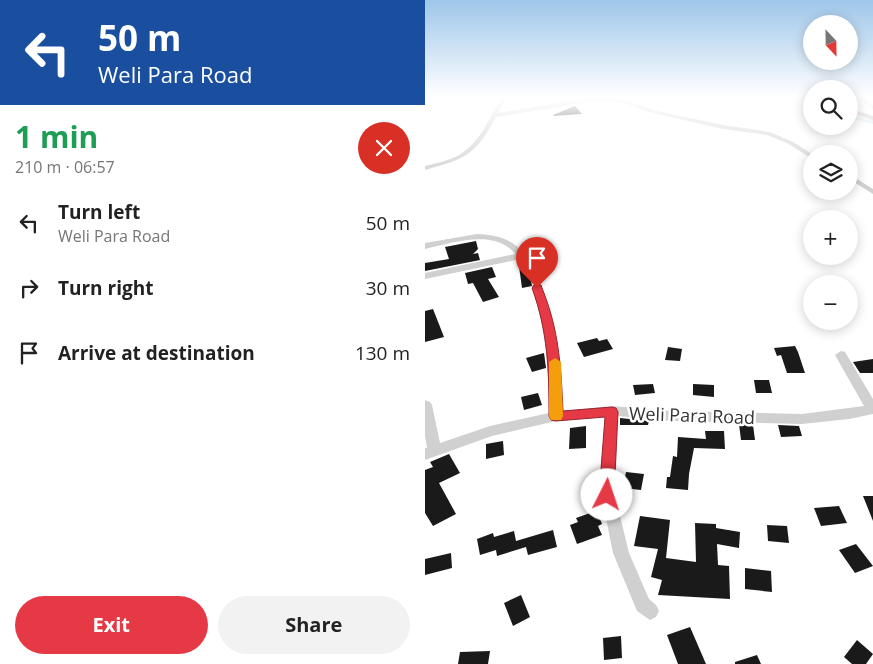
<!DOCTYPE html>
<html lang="en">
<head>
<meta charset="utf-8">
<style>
  body { margin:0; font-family:"Open Sans",sans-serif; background:#f2f2f2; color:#222; height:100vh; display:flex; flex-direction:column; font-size:19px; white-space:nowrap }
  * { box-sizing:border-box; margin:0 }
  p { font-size:16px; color:#767676 }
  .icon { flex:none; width:28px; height:28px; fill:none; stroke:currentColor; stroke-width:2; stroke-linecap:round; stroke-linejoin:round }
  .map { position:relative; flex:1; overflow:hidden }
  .drawer { display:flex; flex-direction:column; background:#fff; width:425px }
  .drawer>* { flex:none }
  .top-card { background:#1a4fa0; color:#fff; overflow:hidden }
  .needle { width:32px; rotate:158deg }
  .buttons { position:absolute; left:378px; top:15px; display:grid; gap:10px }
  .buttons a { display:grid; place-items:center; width:55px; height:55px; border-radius:50%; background:#fff; box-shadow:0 2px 12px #0003; font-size:25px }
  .pin { position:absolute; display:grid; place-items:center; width:42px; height:42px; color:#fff; margin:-51px -21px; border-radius:50% 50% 50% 0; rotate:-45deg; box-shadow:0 0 5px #0007 }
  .pin .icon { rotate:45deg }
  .me { position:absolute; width:55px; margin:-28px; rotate:4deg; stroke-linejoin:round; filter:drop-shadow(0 0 4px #0008) }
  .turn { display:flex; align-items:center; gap:18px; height:105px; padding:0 15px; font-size:22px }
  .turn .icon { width:65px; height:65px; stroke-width:2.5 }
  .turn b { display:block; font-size:35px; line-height:42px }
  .round { display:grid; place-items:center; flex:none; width:52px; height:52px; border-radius:26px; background:#f2f2f2 }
  .head { display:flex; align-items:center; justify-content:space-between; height:85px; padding:0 15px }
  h1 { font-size:30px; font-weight:700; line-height:38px; color:#1e9e55 }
  .action { display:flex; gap:10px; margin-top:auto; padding:10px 15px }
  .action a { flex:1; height:58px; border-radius:30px; background:#e63946; color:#fff; font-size:20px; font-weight:700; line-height:58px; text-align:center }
  .action a+a { background:#f2f2f2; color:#222 }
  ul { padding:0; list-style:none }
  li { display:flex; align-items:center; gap:15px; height:65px; padding:0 15px }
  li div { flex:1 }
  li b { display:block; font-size:19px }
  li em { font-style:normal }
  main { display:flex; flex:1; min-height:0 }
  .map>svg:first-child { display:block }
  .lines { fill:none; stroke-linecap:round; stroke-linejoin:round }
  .canal { fill:#cfe2ee; fill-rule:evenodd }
  .building { fill:#1a1a1a }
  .minor { fill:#d0d0d0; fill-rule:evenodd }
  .major { fill:#ababab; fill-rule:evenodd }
  .route { fill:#e63946; stroke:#96252e }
  .slow { fill:#f59e0b }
  .labels { text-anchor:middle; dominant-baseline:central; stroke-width:5; stroke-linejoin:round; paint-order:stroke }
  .near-street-label { font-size:18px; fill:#333; stroke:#fff }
</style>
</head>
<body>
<main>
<section class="drawer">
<div class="top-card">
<div class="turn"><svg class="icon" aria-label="left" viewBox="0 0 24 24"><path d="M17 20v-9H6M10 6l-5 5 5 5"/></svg><div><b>50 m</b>Weli Para Road</div></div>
</div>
<div class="head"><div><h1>1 min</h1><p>210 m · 06:57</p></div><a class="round" style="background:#d93025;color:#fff"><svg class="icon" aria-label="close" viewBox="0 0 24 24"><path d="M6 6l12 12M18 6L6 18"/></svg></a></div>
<ul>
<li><svg class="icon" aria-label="left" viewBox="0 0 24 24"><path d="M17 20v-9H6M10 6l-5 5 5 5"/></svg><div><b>Turn left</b><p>Weli Para Road</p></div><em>50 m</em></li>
<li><svg class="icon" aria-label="right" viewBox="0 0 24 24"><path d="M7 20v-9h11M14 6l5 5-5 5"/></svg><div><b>Turn right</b></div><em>30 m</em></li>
<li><svg class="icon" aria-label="arrive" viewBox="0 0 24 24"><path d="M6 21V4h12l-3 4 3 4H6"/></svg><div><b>Arrive at destination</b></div><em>130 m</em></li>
</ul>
<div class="action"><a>Exit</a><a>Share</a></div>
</section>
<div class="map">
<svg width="448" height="664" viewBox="0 0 448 664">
  <rect width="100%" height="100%" fill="#fff"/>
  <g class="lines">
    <g class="canal">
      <polygon points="360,96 386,99 386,103 362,98"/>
      <polygon points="424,114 448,120 448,124 424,118"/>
    </g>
  </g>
  <g class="building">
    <polygon points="150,106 157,114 129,116 128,115"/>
    <polygon points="51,241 53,249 48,254 53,253 55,260 0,271 0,263 24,259 20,247"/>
    <polygon points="113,251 121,265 111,267 103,253"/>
    <polygon points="103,264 107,286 97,288 94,266"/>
    <polygon points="67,267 71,277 63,279 74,297 58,302 48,283 43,284 40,273"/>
    <polygon points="8,309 19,337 0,342 0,311"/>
    <polygon points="172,338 174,341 182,339 188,349 159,357 152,343"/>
    <polygon points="370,346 373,352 380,373 362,373 356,355 352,356 349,348"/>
    <polygon points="243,347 257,349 255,361 240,360"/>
    <polygon points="119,353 121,368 107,372 101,358"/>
    <polygon points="448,359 448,373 435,373 428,362"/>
    <polygon points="329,380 344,380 347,393 331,393"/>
    <polygon points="228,384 230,393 210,395 208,385"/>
    <polygon points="268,384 289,385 289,397 268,395"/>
    <polygon points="113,393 117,405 99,410 96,397"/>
    <polygon points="195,418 224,421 223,425 195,425"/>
    <polygon points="314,424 328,425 330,440 316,440"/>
    <polygon points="353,425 374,426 377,436 356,437"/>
    <polygon points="161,426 161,448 144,449 145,428"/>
    <polygon points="280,431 299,431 300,449 269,448 264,474 263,490 241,488 242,477 245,477 248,456 252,457 253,437 281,439"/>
    <polygon points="78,441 79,455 61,459 61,444"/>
    <polygon points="24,454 35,473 14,483 31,514 8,526 0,513 0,470 8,467 5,462"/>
    <polygon points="201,472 219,474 216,490 198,488"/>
    <polygon points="438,496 448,496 448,521"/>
    <polygon points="414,506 422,523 396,526 389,508"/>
    <polygon points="168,512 173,514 177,524 173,526 177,535 152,544 145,525 153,522 151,518"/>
    <polygon points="215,516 245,520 241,558 271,562 270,523 291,524 291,528 315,532 314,548 292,544 293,565 304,566 305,599 233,595 237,580 226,577 233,549 209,546"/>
    <polygon points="342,525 362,526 364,543 343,541"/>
    <polygon points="128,530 132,547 103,555 101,547 72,556 71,550 55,555 52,539 68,533 69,537 89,531 91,541"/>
    <polygon points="431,544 448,566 430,573 414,550"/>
    <polygon points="26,553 27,568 0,575 0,559"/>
    <polygon points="320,568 346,571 347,592 320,589"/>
    <polygon points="96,595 105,617 88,626 79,603"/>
    <polygon points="265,627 281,664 253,664 242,635"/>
    <polygon points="196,636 197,658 179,660 178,638"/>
    <polygon points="432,640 448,654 441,664 427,664 419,657"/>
    <polygon points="65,651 63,664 33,664 35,652"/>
    <polygon points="332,655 336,664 310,664 310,662"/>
  </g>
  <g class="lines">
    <g class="minor">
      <path d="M78 96H83L73 113 174 96 200 100 228 110 298 125 345 132 368 142 387 154 386 158 384 157 364 144 342 135 298 129 224 112 199 103 177 100 71 117C51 155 40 159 0 170V166C11 163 24 161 34 155 56 142 65 116 78 96Z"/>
      <polygon points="429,96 435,96 448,105 448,109"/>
      <polygon points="424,174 448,189 448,194 424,179"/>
      <path d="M52 234C73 235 88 239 101 256L96 259 0 279V273L90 254C70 228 27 243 0 249V243Z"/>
      <path d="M112 285 117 288C132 328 136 368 137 411L187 406 247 411 377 414 439 406 410 355 416 351 420 352 448 399V414L424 419 377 424 247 421 193 416 190 495 204 553 224 599 231 605 234 611 231 617 225 620 212 611 188 553 181 518 174 495 180 416 131 421 67 436 0 460V448H2L0 436V400L5 402 7 405 15 443 65 426 124 413C124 370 121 329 107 288Z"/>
    </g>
    <g class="major">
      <polygon points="377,96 386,96 386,100 378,97"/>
      <polygon points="424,108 448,116 448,120 424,112"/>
    </g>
  </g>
  <linearGradient id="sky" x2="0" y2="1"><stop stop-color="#9ec6ea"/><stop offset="0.51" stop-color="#fff"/><stop offset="1" stop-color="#fff" stop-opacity="0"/></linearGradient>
  <rect width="448" height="189" fill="url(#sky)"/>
  <path class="route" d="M109 285H116L117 288C134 330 136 366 138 411L187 407 191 408 193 412 189 495 187 500 182 501 176 500 174 495 180 417 131 421 126 420 124 416C124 370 123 332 107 288Z"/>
  <polygon class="slow" points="130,358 136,362 138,416 136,420 126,420 124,416 124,362"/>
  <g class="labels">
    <g class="near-street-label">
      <text transform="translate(267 415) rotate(2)">Weli Para Road</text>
    </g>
  </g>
</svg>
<div class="buttons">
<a><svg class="needle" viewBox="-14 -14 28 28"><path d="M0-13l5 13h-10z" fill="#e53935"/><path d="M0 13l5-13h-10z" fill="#767676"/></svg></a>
<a><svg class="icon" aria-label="search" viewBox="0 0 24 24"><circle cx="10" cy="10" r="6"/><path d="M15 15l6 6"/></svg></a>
<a><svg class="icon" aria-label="layers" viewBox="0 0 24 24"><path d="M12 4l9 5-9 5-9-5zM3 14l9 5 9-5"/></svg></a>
<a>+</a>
<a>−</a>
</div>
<div class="pin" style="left:112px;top:288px;background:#d93025"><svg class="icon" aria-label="arrive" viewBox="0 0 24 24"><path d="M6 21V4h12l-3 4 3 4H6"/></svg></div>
<svg class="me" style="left:182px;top:495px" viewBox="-20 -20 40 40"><circle r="19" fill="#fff"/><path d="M0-13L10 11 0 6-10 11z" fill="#e63946"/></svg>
</div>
</main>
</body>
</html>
